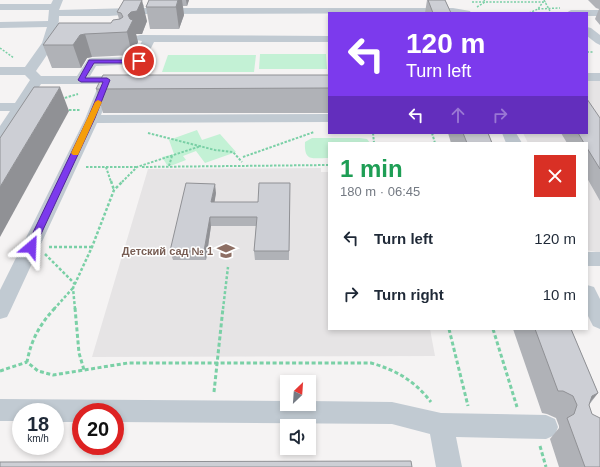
<!DOCTYPE html>
<html lang="en">
<head>
<meta charset="utf-8">
<style>
  body { margin:0; font-family:Helvetica,sans-serif; background:#f6f6f7; color:#1f2937; height:100vh; display:flex; flex-direction:column; font-size:15px; white-space:nowrap }
  * { box-sizing:border-box; margin:0 }
  p { font-size:13px; color:#747a83 }
  .icon { flex:none; width:22px; height:22px; fill:none; stroke:currentColor; stroke-width:2; stroke-linecap:round; stroke-linejoin:round }
  .map { position:relative; flex:1; overflow:hidden }
  .side { position:absolute; left:328px; top:142px; width:260px; height:188px; display:flex; flex-direction:column; background:#fff; border-radius:0px; box-shadow:0 2px 6px #0003 }
  .side>* { flex:none }
  .hud { position:absolute; left:328px; top:12px; width:260px; height:122px; border-radius:0px; box-shadow:0 2px 6px #0003; background:#7c3aed; color:#fff; overflow:hidden }
  .needle { width:26px; rotate:25deg }
  .fabs { position:absolute; left:280px; top:375px; display:grid; gap:8px }
  .fabs a { display:grid; place-items:center; width:36px; height:36px; border-radius:0px; background:#fff; box-shadow:0 2px 6px #0003; font-size:20px }
  .speed { position:absolute; left:12px; top:403px; display:flex; gap:8px; font-size:20px; font-weight:700; text-align:center }
  .speed>* { display:grid; place-content:center; width:52px; height:52px; border-radius:50%; background:#fff; box-shadow:0 2px 6px #0003; line-height:1 }
  .speed small { font-size:10px; font-weight:400 }
  .speed .limit { border:6px solid #d22; background:#fff; color:#111 }
  .pin { position:absolute; display:grid; place-items:center; width:34px; height:34px; color:#fff; margin:-17px; border:2px solid #fff; border-radius:50%; box-shadow:0 1px 4px #0007 }
  .me { position:absolute; width:44px; margin:-22px; rotate:26deg; stroke-linejoin:round; filter:drop-shadow(0 0 3px #0008) }
  .turn { display:flex; align-items:center; gap:14px; height:84px; padding:0 12px; font-size:18px }
  .turn .icon { width:52px; height:52px; stroke-width:2.5 }
  .turn b { display:block; font-size:28px; line-height:34px }
  .lanes { display:flex; align-items:center; height:38px; padding:0 12px; background:#0003; justify-content:center; gap:20px; direction:ltr }
  .lanes .off { opacity:.35 }
  .round { display:grid; place-items:center; flex:none; width:42px; height:42px; border-radius:0px; background:#f6f6f7 }
  .headline { display:flex; align-items:center; justify-content:space-between; height:68px; padding:0 12px }
  h1 { font-size:24px; font-weight:800; line-height:30px; color:#1e9e55 }
  ul { padding:0; list-style:none }
  li { display:flex; align-items:center; gap:12px; height:56px; padding:0 12px }
  li div { flex:1 }
  li b { display:block; font-size:15px }
  li em { font-style:normal }
  .map>svg:first-child { display:block }
  .education { fill:#e6e4e5 }
  .green { fill:#c3f1d5 }
  .lines { fill:none; stroke-linecap:round; stroke-linejoin:round }
  .path-far3 { stroke:#7ad0a6; stroke-width:1.5; stroke-dasharray:2 1.5; stroke-linecap:butt }
  .path-far2 { stroke:#7ad0a6; stroke-width:2; stroke-dasharray:2.5 1.5; stroke-linecap:butt }
  .path-far1 { stroke:#7ad0a6; stroke-width:2.5; stroke-dasharray:3 2; stroke-linecap:butt }
  .path { stroke:#7ad0a6; stroke-width:3; stroke-dasharray:4 2.5; stroke-linecap:butt }
  .minor { fill:#c1cad2; fill-rule:evenodd }
  .wall { fill:#b0b2b7 }
  .shaded-wall { fill:#909195 }
  .building { fill:#cdcfd5; stroke:#909195 }
  .route { fill:#7c3aed; stroke:#51269a }
  .slow { fill:#f59e0b }
  .labels { text-anchor:middle; dominant-baseline:central; stroke-width:3; stroke-linejoin:round; paint-order:stroke }
  .education-label { font-size:11px; font-weight:bold; fill:#785e54; stroke:#fff; text-anchor:end }
</style>
</head>
<body>
<div class="map">
<svg width="600" height="467" viewBox="0 0 600 467">
  <rect width="100%" height="100%" fill="#f5f3f3"/>
  <g class="education">
    <polygon points="587,81 600,81 600,253 587,250 587,143 528,143 523,133 587,133"/>
    <polygon points="321,168 321,172 329,172 329,329 430,329 435,356 92,357 148,169"/>
  </g>
  <g class="green">
    <polygon points="260,54 326,54 327,69 259,69"/>
    <polygon points="168,55 256,55 254,72 162,72"/>
    <polygon points="197,130 202,140 220,134 236,152 205,163 196,151 183,156 186,160 173,165 167,165 162,157 174,154 169,140"/>
    <path d="M312 138H360L367 139 370 143H329V158C312 158 304 162 305 142Z"/>
  </g>
  <g class="lines">
    <g class="path-far3">
      <polyline points="544,0 551,13"/>
      <polyline points="472,2 546,2"/>
      <polyline points="477,7 485,2 484,0"/>
      <polyline points="538,9 560,8"/>
      <polyline points="529,13 538,9 543,2"/>
      <polyline points="0,48 14,58"/>
      <polyline points="587,52 594,52"/>
    </g>
    <g class="path-far2">
      <polyline points="61,99 78,94"/>
      <polyline points="65,110 80,110"/>
      <polyline points="148,133 215,150 233,152 242,162"/>
      <polyline points="373,133 374,143"/>
      <polyline points="432,133 435,143"/>
      <polyline points="243,157 314,132"/>
      <polyline points="169,166 172,156"/>
      <polyline points="86,167 137,167"/>
      <polyline points="106,167 111,182"/>
      <polyline points="142,167 329,165"/>
      <polyline points="122,182 137,167 201,146"/>
    </g>
    <g class="path-far1">
      <polyline points="111,181 114,190"/>
      <polyline points="49,247 92,247"/>
      <polyline points="45,254 75,284"/>
      <polyline points="54,309 73,288"/>
      <polyline points="75,309 73,288 92,247 114,190 123,181"/>
      <polyline points="223,309 228,267"/>
    </g>
    <g class="path">
      <path d="M55 308C40 324 31 340 27 362L38 371 53 375 128 363H371C396 370 415 381 431 402"/>
      <polyline points="75,308 79,353 84,370"/>
      <polyline points="449,329 468,406"/>
      <polyline points="493,329 517,407"/>
      <polyline points="0,371 27,362"/>
      <polyline points="214,392 223,308"/>
      <polyline points="540,446 546,467"/>
    </g>
    <g class="minor">
      <path d="M53 0H63L59 10 132 8 135 4H143L144 6 143 8H453L470 11 471 13 136 14 109 16H59C59 40 49 52 36 71L41 76H77L88 59 92 58 135 57 142 41 136 40 134 38 136 36 140 35 329 36V42H154L143 64 96 66 90 76H124L129 77 130 80 129 83 112 84 101 115 329 114V122L97 123 10 311 7 317 0 319V290L85 119 99 84H41L5 140 0 141V126L10 111H0V103H15L30 80 25 75H0V67H25L42 43 47 27 0 28V22L48 21 49 10H0V4H51Z"/>
      <polygon points="571,10 600,10 600,16 587,16 587,13 566,13"/>
      <polygon points="587,27 591,28 600,35 600,45 596,43 587,36"/>
      <rect x="587" y="73" width="13" height="8"/>
      <polygon points="502,133 516,133 522,143 506,143"/>
      <rect x="587" y="252" width="13" height="14"/>
      <polygon points="587,285 594,287 600,299 600,329 593,326 587,314"/>
      <polygon points="0,399 287,401 287,404 309,404 309,401 392,402 441,413 546,415 555,419 558,427 555,435 546,439 456,437 462,467 436,467 430,434 392,424 115,422 115,412 81,412 81,422 55,422 55,412 21,412 21,421 0,421"/>
    </g>
  </g>
  <g class="wall">
    <polygon points="149,0 189,0 187,6 183,6 184,15 179,29 150,29 146,7"/>
    <polygon points="427,0 445,0 451,13 425,13"/>
    <polygon points="588,0 600,0 600,25 595,19 599,9 596,8"/>
    <polygon points="117,12 147,21 142,34 136,34 138,42 132,55 92,57 87,58 81,68 52,68 43,45 111,23 119,19"/>
    <polygon points="329,75 329,113 103,113 96,89"/>
    <polygon points="600,118 600,201 587,178 587,143 567,143 561,133 587,133"/>
    <polygon points="448,133 488,133 492,143 451,143"/>
    <polygon points="290,183 289,260 255,260 254,251 256,226 211,226 206,260 173,260 170,251 216,193 214,202 258,202"/>
    <polygon points="513,329 571,329 598,393 589,405 600,467 559,467 550,439 559,428 559,426 556,418 547,414 542,413"/>
  </g>
  <g class="shaded-wall">
    <polygon points="142,0 147,21 142,34 136,34 138,42 132,55 127,32 128,15"/>
    <polygon points="178,0 182,0 184,15 179,29 176,7"/>
    <polygon points="186,0 189,0 187,6"/>
    <polygon points="85,34 92,57 87,58 81,68 73,45 80,35"/>
    <polygon points="60,87 69,111 0,237 0,187"/>
    <polygon points="215,184 216,193 213,212 211,202"/>
    <polygon points="210,217 211,226 206,260 204,251"/>
    <polygon points="598,393 579,415 592,396"/>
  </g>
  <g class="building">
    <polygon points="124,0 142,0 137,11 131,12 128,15 130,19 133,20 127,32 85,34 80,35 73,45 43,45 59,23 111,23 113,20 120,19 123,17 121,13 117,12"/>
    <polygon points="149,0 178,0 176,7 146,7"/>
    <polygon points="428,0 445,0 451,13 433,13"/>
    <polygon points="103,75 329,75 329,88 96,89"/>
    <polygon points="34,87 60,87 0,187 0,138"/>
    <polygon points="587,99 600,118 600,169 587,148 587,143 584,143 578,133 587,133"/>
    <polygon points="463,133 488,133 492,143 467,143"/>
    <polygon points="186,183 215,184 211,202 258,202 259,183 290,183 289,251 254,251 257,217 210,217 204,251 170,251"/>
    <polygon points="535,329 571,329 598,393 592,396 589,405 592,414 600,418 600,467 585,467 567,418 574,414 577,405 573,396 563,391 558,391"/>
    <polygon points="411,461 412,467 0,467 0,462"/>
  </g>
  <polygon class="route" points="89,60 139,60 143,61 139,63 94,63 85,78 107,78 110,80 95,118 35,247 34,249 27,249 26,247 88,118 103,82 81,82 78,80"/>
  <polygon class="slow" points="98,100 102,102 79,153 78,155 73,155 71,153 95,102"/>
  <defs>
    <g id="school-bare" transform="scale(1.38)"><path d="M0-5L7-2L0 1L-7-2ZM-4 1L0 2.5L4 1V4Q0 6-4 4Z" fill="#8d6e63" stroke="#fff" stroke-width="2.5" paint-order="stroke"/></g>
  </defs>
  <g fill-rule="evenodd">
    <use href="#school-bare" x="226" y="251"/>
  </g>
  <g class="labels">
    <g class="education-label">
      <text x="213" y="251">Детский сад № 1</text>
    </g>
  </g>
</svg>
<div class="fabs">
<a><svg class="needle" viewBox="-14 -14 28 28"><path d="M0-13l5 13h-10z" fill="#e53935"/><path d="M0 13l5-13h-10z" fill="#747a83"/></svg></a>
<a><svg class="icon" aria-label="sound" viewBox="0 0 24 24"><path d="M4 9h4l5-4v14l-5-4H4zM17 9q2 3 0 6"/></svg></a>
</div>
<div class="speed"><div>18<small>km/h</small></div><div class="limit">20</div></div>
<div class="pin" style="left:139px;top:61px;background:#d93025"><svg class="icon" aria-label="arrive" viewBox="0 0 24 24"><path d="M6 21V4h12l-3 4 3 4H6"/></svg></div>
<svg class="me" style="left:31px;top:247px" viewBox="-20 -20 40 40"><path d="M0-17L14 15 0 8-14 15z" fill="#7c3aed" stroke="#fff" stroke-width="4"/></svg>
<div class="hud">
<div class="turn"><svg class="icon" aria-label="left" viewBox="0 0 24 24"><path d="M17 20v-9H6M10 6l-5 5 5 5"/></svg><div><b>120 m</b>Turn left</div></div>
<div class="lanes"><svg class="icon" aria-label="left" viewBox="0 0 24 24"><path d="M17 20v-9H6M10 6l-5 5 5 5"/></svg><svg class="icon off" aria-label="ahead" viewBox="0 0 24 24"><path d="M12 20V5M6 11l6-6 6 6"/></svg><svg class="icon off" aria-label="right" viewBox="0 0 24 24"><path d="M7 20v-9h11M14 6l5 5-5 5"/></svg></div>
</div>
<section class="side">
<div class="headline"><div><h1>1 min</h1><p>180 m · 06:45</p></div><a class="round" style="background:#d93025;color:#fff"><svg class="icon" aria-label="close" viewBox="0 0 24 24"><path d="M6 6l12 12M18 6L6 18"/></svg></a></div>
<ul>
<li><svg class="icon" aria-label="left" viewBox="0 0 24 24"><path d="M17 20v-9H6M10 6l-5 5 5 5"/></svg><div><b>Turn left</b></div><em>120 m</em></li>
<li><svg class="icon" aria-label="right" viewBox="0 0 24 24"><path d="M7 20v-9h11M14 6l5 5-5 5"/></svg><div><b>Turn right</b></div><em>10 m</em></li>
</ul>
</section>
</div>
</body>
</html>
